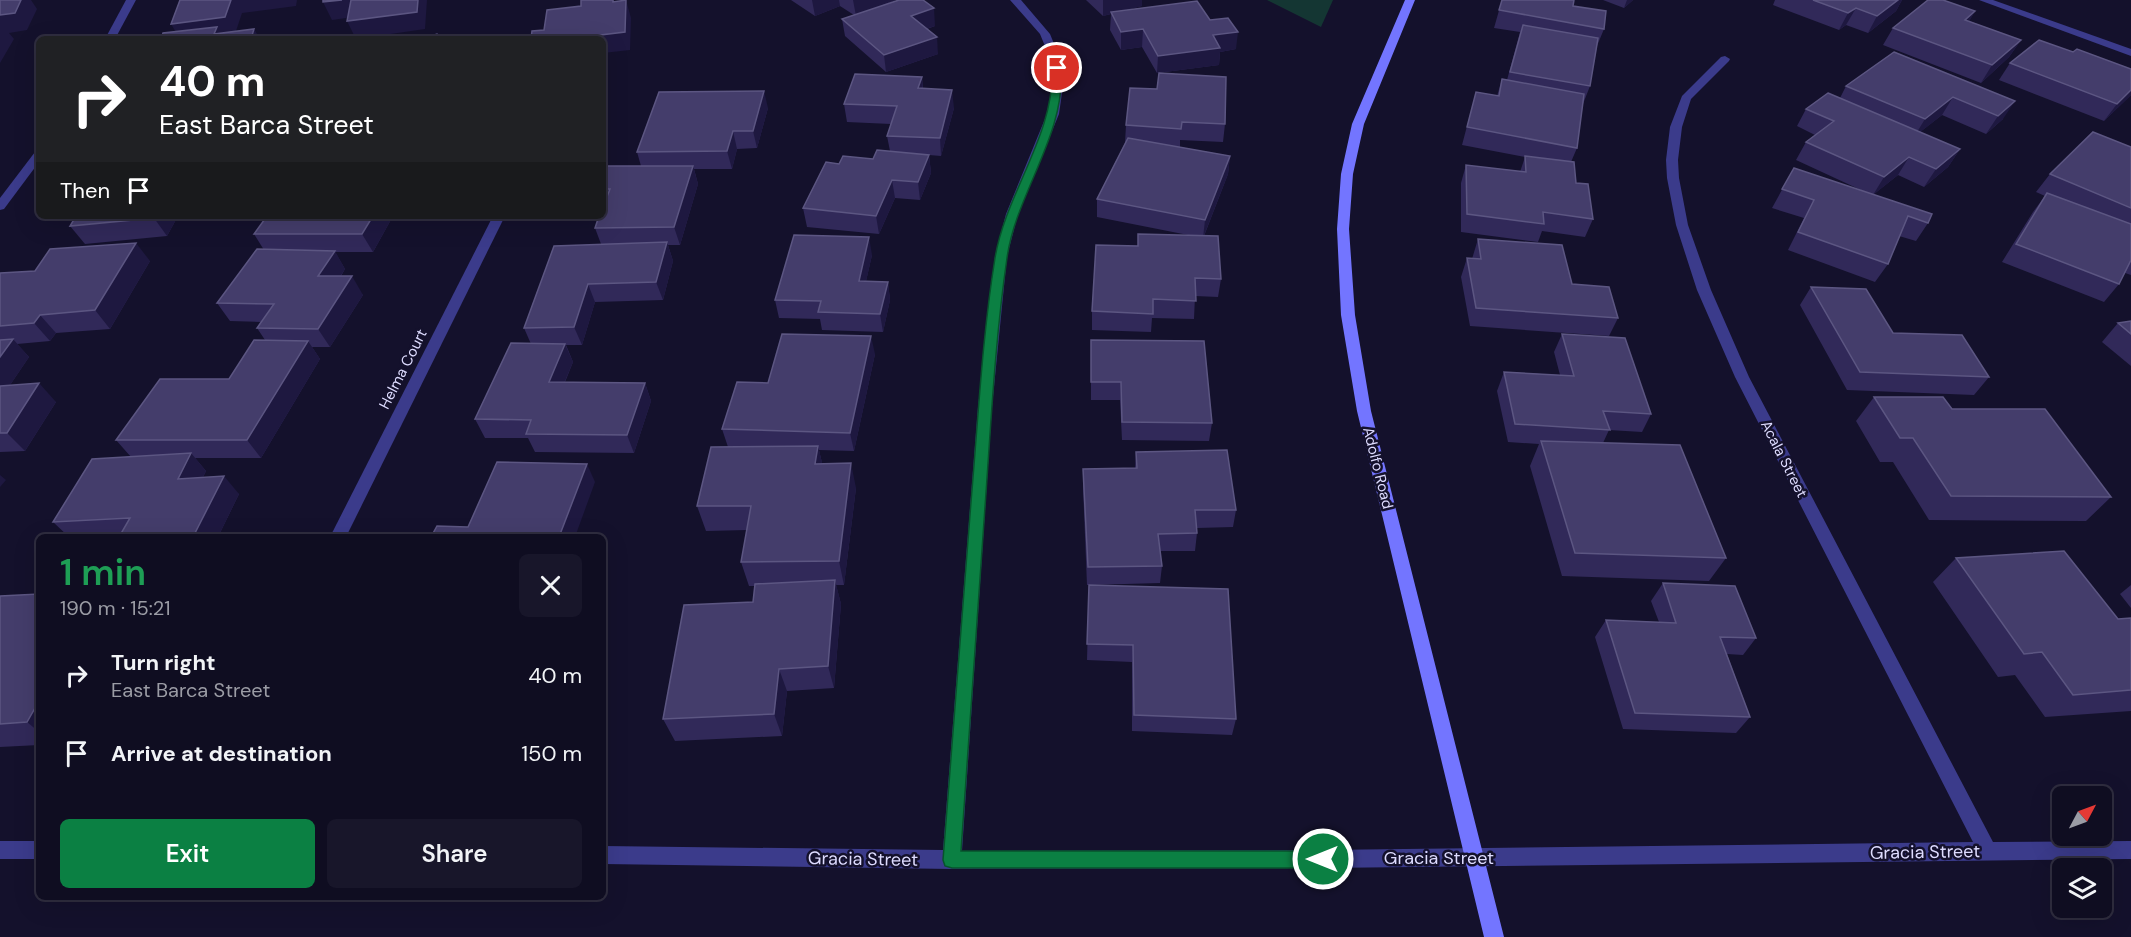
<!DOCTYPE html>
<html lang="en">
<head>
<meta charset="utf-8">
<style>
  body { margin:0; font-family:"DM Sans",sans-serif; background:#18162a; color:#f1f3f6; height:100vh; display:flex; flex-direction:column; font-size:22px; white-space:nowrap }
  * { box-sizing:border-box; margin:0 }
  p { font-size:20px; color:#9b9ca5 }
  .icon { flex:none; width:33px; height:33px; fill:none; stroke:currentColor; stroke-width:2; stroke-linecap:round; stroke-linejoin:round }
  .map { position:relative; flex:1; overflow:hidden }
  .panel { position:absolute; left:36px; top:534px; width:570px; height:366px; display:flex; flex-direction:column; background:#0f0d21; border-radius:9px; box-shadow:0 6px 24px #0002,0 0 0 2px #2f2d3f }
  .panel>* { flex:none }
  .guide { position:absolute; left:36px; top:36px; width:570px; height:183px; border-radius:9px; box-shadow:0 6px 24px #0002,0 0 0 2px #2f2d3f; background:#202124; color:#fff; overflow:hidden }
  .needle { width:39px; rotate:49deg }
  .fabs { position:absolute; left:2052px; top:786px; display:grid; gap:12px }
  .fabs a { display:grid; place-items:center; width:60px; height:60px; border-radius:9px; background:#0f0d21; box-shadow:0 6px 24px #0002,0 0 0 2px #2f2d3f; font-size:30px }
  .pin { position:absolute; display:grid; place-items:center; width:51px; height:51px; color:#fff; margin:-26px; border:3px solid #fff; border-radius:50%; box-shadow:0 2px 6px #0007 }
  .me { position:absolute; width:66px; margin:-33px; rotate:270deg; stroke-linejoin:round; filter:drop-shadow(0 0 4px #0008) }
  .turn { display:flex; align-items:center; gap:21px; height:126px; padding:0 24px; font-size:27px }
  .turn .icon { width:78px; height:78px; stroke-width:2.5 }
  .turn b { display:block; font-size:42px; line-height:51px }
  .then { display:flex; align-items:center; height:57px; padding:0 24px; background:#0003; gap:12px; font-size:22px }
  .round { display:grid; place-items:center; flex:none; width:63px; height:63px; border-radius:9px; background:#18162a }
  .summary { display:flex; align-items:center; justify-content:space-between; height:102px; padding:0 24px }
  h1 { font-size:36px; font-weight:600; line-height:45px; color:#1e9e55 }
  .button { display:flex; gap:12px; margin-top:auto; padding:12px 24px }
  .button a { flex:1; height:69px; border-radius:9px; background:#0b8043; color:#fff; font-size:24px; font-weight:600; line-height:69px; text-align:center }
  .button a+a { background:#18162a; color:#f1f3f6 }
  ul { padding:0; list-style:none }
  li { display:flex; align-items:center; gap:18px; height:78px; padding:0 24px }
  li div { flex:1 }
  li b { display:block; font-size:22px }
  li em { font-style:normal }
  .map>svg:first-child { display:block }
  .green { fill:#143633 }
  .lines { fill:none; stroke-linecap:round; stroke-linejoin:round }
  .street { fill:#3b3b8b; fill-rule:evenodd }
  .secondary { fill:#7375ff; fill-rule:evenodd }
  .wall { fill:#312959 }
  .shaded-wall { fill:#1e1840 }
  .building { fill:#443d6b; stroke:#5c5682; stroke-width:1.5 }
  .route { fill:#0b8043; stroke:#07532c; stroke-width:1.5 }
  .labels { text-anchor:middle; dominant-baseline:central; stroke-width:5; stroke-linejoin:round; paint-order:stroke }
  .street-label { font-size:15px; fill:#dedcff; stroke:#14112c }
  .near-street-label { font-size:18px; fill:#dedcff; stroke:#14112c }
</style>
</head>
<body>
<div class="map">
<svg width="2131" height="937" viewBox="0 0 2131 937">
  <rect width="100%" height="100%" fill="#14112c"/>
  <polygon class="green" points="1267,0 1333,0 1321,27"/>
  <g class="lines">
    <g class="street">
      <polygon points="126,0 136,0 115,39 105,39"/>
      <polygon points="1010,0 1021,0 1050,34 1057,51 1063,86 1059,114 1018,214 1007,256 992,407 962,851 1323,850 1973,842 1735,377 1697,290 1676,225 1667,178 1666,160 1670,127 1682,96 1721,57 1725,56 1730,59 1729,61 1691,99 1682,127 1678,160 1679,178 1688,225 1711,290 1749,377 1993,842 2131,841 2131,859 1323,868 952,869 603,864 603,846 943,850 978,407 995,256 1006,214 1047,114 1053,86 1047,51 1040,34"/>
      <polygon points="1979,0 1993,0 2131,49 2131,56"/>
      <polygon points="39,151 39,162 4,209 0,210 0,198 35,152"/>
      <polygon points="493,216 505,216 346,537 330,537"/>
      <rect x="0" y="841" width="39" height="18"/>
    </g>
    <polygon class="secondary" points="1405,0 1415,0 1364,124 1353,174 1349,229 1355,315 1371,411 1504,937 1484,937 1357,411 1341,315 1337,229 1341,174 1352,124"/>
  </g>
  <g class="wall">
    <polygon points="791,0 895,0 879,7 935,26 927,29 938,54 886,72 845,36 842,19 854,15 840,6 815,16"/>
    <polygon points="1086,0 1142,0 1142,6 1121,11 1210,20 1236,49 1220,52 1219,65 1157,73 1142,47 1121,50 1110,30 1111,14 1103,16"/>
    <polygon points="1502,0 1573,6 1604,29 1597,46 1590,86 1583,104 1577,148 1571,162 1576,183 1593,219 1585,237 1542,231 1538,242 1461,232 1461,183 1466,165 1520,172 1525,157 1462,145 1476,92 1497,96 1502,79 1507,80 1520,32 1494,28"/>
    <polygon points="1603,0 1633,0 1624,8"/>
    <polygon points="1775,0 1902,0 1896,11 1868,33 1846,25 1839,30 1773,5"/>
    <polygon points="1975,11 1969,21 2021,40 2009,57 1981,83 1883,45 1893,28"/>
    <polygon points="1894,52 2003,119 1986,134 1942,115 1920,132 1960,149 1948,167 1924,187 1898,175 1874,194 1928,223 1916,241 1899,236 1888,264 1875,282 1788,250 1804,218 1772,208 1794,168 1863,191 1796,160 1806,142 1815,135 1797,126 1806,109 1840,98 1846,86"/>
    <polygon points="2073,52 2131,69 2131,95 2104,121 1999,80 2010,63"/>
    <polygon points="922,77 923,89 954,108 941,156 929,155 931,173 920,200 895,198 879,234 807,227 803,208 839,164 873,159 890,151 887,136 891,124 847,122 844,104"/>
    <polygon points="1130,88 1225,124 1223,142 1180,140 1180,147 1230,156 1228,174 1204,236 1221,279 1218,297 1195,296 1194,319 1152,318 1151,332 1092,330 1092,311 1138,246 1188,235 1097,217 1097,199 1125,143 1126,125"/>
    <polygon points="768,108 757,148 737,149 732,169 694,169 698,184 680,245 668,245 673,261 663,300 595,302 582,345 566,345 573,362 565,382 645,383 651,401 634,453 535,452 528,438 485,438 475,419 531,344 524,328 601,244 595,228 603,216 603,166 641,166 637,152"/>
    <polygon points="2131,147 2131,275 2125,273 2119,284 2104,302 2002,262 2033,212 2045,196 2036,192 2050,174"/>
    <polygon points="178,216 167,236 85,244 70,226"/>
    <polygon points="267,216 393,216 373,252 335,252 345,269 341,276 363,295 330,347 312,347 320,359 261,458 195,458 206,471 203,477 239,494 218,537 69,537 53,522 131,457 116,440 229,379 265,340 257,328 261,322 230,321 217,303 264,250 254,234"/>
    <polygon points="1478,239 1572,284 1618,318 1609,336 1470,326 1461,277 1467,258 1472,259"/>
    <polygon points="872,255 866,281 888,282 890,300 883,332 822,330 820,319 779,318 775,300"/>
    <polygon points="150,261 110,329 56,333 50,341 17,344 29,357 10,385 56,402 25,451 0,452 0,274"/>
    <polygon points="1811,287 1893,333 1989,377 1974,395 1847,390 1800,305"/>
    <polygon points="2131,321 2131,366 2102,342 2118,323"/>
    <polygon points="1562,334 1651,414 1642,432 1609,430 1603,443 1726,558 1709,581 1562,576 1530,466 1539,444 1508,442 1497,391 1504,372 1560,375 1554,352"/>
    <polygon points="1091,340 1212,423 1209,441 1122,440 1120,400 1091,400"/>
    <polygon points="875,354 854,451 819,450 822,463 856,488 844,585 836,585 841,604 834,688 787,691 782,736 675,741 663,719 753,602 755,586 749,586 741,562 747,530 706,531 697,506 728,447 722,429 768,383"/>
    <polygon points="1874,397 1952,409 2111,497 2086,521 1929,520 1893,462 1880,462 1856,421"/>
    <polygon points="1136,452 1236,510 1233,527 1197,528 1197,533 1195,551 1160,551 1162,566 1160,583 1090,585 1236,719 1232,735 1132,731 1132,662 1087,660 1089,585 1087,585 1083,487 1083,469 1135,468"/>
    <polygon points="1956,558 2118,619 2131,618 2131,711 2045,717 2015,675 1998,677 1933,582"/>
    <polygon points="1663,583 1756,638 1743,655 1727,654 1750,717 1736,733 1623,729 1595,637 1606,620 1659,622 1651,601"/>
    <polygon points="2131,585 2131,608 2120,594"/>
    <polygon points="39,594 39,745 0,747 0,596"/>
  </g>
  <g class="shaded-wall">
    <polygon points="21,0 31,0 37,9 27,30 9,33 14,39 0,63 0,15"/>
    <polygon points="231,0 297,0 296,6 242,13 235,34 180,39 171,24"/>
    <polygon points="342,0 352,0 360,16 332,20 323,2"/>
    <polygon points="418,0 427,0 425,29 356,39 347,21"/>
    <polygon points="626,0 631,18 630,50 603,53 603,39 567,39"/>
    <polygon points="812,0 839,0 840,6 815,16"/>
    <polygon points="853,0 895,0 856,16"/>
    <polygon points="1103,0 1142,0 1142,6 1103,16"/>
    <polygon points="1627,0 1633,0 1624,8"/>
    <polygon points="1898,0 1902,0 1896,11 1868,33 1877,16"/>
    <polygon points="934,8 935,26 913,33 911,16"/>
    <polygon points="1856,8 1846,25 1839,30 1848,13"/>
    <polygon points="1975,11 1965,29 1965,20"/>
    <polygon points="254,29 260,39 251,39"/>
    <polygon points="1143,29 1142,47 1121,50 1121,32"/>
    <polygon points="1238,32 1236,49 1220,52 1219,65 1157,73 1158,56 1213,35"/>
    <polygon points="937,37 938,54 886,72 884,55"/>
    <polygon points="2021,40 2009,57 1981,83 1992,65"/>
    <polygon points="922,77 923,95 918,88"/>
    <polygon points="952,90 954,108 941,156 940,138"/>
    <polygon points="2131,90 2131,95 2104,121 2117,104"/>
    <polygon points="764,91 768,108 757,148 753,131"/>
    <polygon points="1953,97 1942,115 1914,137 1925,119"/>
    <polygon points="2015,101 2003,119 1986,134 1998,116"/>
    <polygon points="733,131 737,149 732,169 727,151"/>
    <polygon points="1960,149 1948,167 1924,187 1936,169"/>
    <polygon points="929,155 931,173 920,200 918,182"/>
    <polygon points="1230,156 1228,174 1203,238 1205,220"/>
    <polygon points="1909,157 1898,175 1873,195 1884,177"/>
    <polygon points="693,166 698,184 680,245 674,227"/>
    <polygon points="892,180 895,198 879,234 876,216"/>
    <polygon points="156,216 178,216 167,236 154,218"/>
    <polygon points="373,216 393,216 373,252 362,234"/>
    <polygon points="869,237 872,255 862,299 859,281"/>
    <polygon points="667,242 673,261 663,300 656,282"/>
    <polygon points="136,243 150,261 110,329 95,310"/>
    <polygon points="335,251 345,269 329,294 318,276"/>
    <polygon points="352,276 363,295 330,347 318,329"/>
    <polygon points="888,282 890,300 883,332 880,314"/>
    <polygon points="588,284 595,302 582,345 574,327"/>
    <polygon points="40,315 56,333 50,341 34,323"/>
    <polygon points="871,336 875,354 854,451 850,433"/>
    <polygon points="13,339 29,357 0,400 0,357"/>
    <polygon points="308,341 320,359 261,458 247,440"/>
    <polygon points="565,344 573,362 557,400 549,382"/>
    <polygon points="39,383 56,402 25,451 7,433"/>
    <polygon points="645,383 651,401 634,453 627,435"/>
    <polygon points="818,446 824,471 815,464"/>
    <polygon points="191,453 206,471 193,497 178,479"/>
    <polygon points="851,463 856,488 844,585 839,561"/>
    <polygon points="587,464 595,482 575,537 559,537"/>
    <polygon points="0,475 6,480 0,487"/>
    <polygon points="224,476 239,494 218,537 193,537"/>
    <polygon points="835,580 841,604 834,688 828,666"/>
    <polygon points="779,669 787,691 782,736 774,714"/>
    <polygon points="39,701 39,732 27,722"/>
  </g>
  <g class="building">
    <polygon points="0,0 21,0 15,13 0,15"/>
    <polygon points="180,0 231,0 225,17 171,24"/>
    <polygon points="323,0 342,0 323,2"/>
    <polygon points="351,0 418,0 417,12 347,21"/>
    <polygon points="581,0 613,0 613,2 626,0 625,32 567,39 531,39 532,31 544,30 547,10 581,6"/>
    <polygon points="899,0 923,0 934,8 911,16 937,37 884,55 842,19"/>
    <polygon points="1502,0 1574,0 1573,6 1606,11 1604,29 1499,10"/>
    <polygon points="1813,0 1898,0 1877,16 1856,8 1848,13"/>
    <polygon points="1928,0 1943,0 1975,11 1965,20 2021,40 1992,65 1893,28"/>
    <polygon points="1197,1 1210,20 1228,18 1238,32 1213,35 1220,48 1158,56 1143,29 1121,32 1111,12"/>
    <polygon points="1523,25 1598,38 1590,86 1510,72"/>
    <polygon points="217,27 214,34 254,29 251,39 161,39 163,33"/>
    <polygon points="437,34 442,39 422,39"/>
    <polygon points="2039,40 2073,52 2077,49 2131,69 2131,90 2117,104 2010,63"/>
    <polygon points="1894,52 2015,101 1998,116 1953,97 1925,119 1846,86"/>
    <polygon points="1159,73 1226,77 1225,124 1182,122 1181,129 1126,125 1130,88 1157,89"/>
    <polygon points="855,74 922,77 918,88 952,90 940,138 887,136 897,106 844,104"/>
    <polygon points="1502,79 1584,94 1577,148 1467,127 1476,92 1499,96"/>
    <polygon points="764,91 753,131 733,131 727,151 637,152 659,92"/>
    <polygon points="1828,93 1960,149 1936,169 1909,157 1884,177 1806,142 1834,121 1806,109"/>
    <polygon points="2093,132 2131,147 2131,208 2050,174"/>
    <polygon points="1128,138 1230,156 1205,220 1097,199"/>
    <polygon points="877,150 929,155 918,182 892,180 876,216 803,208 826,162 839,164 843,156 873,159"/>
    <polygon points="1525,156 1574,162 1576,183 1588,184 1593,219 1543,212 1544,224 1467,214 1466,165 1526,172"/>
    <polygon points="603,166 693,166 674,227 595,228 599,216 603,216 603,207 610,189 603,189"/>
    <polygon points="1794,168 1932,214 1928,223 1908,216 1888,264 1798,232 1814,200 1782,189"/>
    <polygon points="2047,193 2131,224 2131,260 2119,284 2016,244"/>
    <polygon points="76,216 156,216 154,218 70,226"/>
    <polygon points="267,216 373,216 362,234 254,234"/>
    <polygon points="1138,234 1218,236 1221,279 1195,278 1196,301 1153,299 1153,314 1092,311 1096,245 1138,246"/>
    <polygon points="794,235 869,237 859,281 888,282 880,314 818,312 821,301 775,300"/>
    <polygon points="1478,239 1562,245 1572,284 1609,287 1618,318 1476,308 1467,258 1481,259"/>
    <polygon points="667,242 656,282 588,284 574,327 524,328 554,246"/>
    <polygon points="136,243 95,310 40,315 34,323 0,326 0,273 35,271 50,249"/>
    <polygon points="257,249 335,251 318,276 352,276 318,329 257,328 274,304 217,303"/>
    <polygon points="1811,287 1866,289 1893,333 1962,335 1989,377 1860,372"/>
    <polygon points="2131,321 2131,334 2118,323"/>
    <polygon points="782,334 871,336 850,433 722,429 737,382 768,383"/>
    <polygon points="1562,334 1625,338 1651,414 1603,411 1610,430 1515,424 1504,372 1574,376"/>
    <polygon points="13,339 0,357 0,340"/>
    <polygon points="254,340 308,341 247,440 116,440 160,379 229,379"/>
    <polygon points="1091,340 1204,341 1212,423 1122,422 1121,382 1091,382"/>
    <polygon points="511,343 565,344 549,382 645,383 627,435 526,434 531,420 475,419"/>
    <polygon points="39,383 7,433 0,433 0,386"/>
    <polygon points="1874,397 1943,397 1952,409 2045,409 2111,497 1951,496 1913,438 1900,438"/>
    <polygon points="1541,441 1680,445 1726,558 1575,553"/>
    <polygon points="818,446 815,464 851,463 839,561 741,562 751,506 697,506 711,447"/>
    <polygon points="1227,450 1236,510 1195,510 1197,533 1158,534 1162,566 1088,567 1083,469 1137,468 1136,452"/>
    <polygon points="191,453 178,479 224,476 193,537 119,537 130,518 53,522 92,459"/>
    <polygon points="497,462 587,464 559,537 431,537 437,526 468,527"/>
    <polygon points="2064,551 2118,619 2131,618 2131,690 2073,695 2042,652 2024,654 1956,558"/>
    <polygon points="835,580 828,666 779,669 774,714 663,719 684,605 753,602 755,584"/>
    <polygon points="1663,583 1735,586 1756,638 1720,637 1750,717 1635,713 1606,620 1676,623"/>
    <polygon points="1089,585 1228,589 1236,719 1134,715 1133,645 1087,644"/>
    <polygon points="39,594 39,701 27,722 0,724 0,596"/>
  </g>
  <path class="route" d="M1057 65 1061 68C1066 135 1016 193 1007 258 995 340 991 424 985 507 977 622 969 736 961 851H1323L1329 853 1332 859 1329 865 1323 868H952L945 866 943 860C952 740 962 621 971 502 978 421 982 338 995 258 1006 192 1055 135 1052 68Z"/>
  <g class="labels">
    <g class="street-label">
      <text transform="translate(403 369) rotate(-63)">Helma Court</text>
      <text transform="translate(1784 459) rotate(63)">Acala Street</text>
      <text transform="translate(1378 468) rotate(76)">Adolfo Road</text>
    </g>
    <g class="near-street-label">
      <text transform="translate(1925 852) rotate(-1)">Gracia Street</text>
      <text x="1439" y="858">Gracia Street</text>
      <text transform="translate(863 859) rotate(1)">Gracia Street</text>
    </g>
  </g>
</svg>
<div class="fabs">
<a><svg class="needle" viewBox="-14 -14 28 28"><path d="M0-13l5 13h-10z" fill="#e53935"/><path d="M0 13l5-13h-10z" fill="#9b9ca5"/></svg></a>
<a><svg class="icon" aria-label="layers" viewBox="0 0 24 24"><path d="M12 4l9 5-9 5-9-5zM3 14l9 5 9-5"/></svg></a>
</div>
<div class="pin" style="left:1057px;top:68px;background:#d93025"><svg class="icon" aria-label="arrive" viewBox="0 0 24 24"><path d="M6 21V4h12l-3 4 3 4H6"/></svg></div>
<svg class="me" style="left:1323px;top:859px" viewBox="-20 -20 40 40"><circle r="17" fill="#0b8043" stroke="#fff" stroke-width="3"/><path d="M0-11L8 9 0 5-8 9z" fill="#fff"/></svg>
<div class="guide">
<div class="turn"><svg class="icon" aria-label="right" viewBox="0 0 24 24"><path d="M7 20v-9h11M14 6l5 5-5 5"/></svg><div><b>40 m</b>East Barca Street</div></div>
<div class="then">Then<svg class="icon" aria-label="arrive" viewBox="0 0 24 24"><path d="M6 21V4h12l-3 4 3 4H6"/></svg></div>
</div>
<section class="panel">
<div class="summary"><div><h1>1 min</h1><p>190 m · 15:21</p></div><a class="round"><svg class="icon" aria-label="close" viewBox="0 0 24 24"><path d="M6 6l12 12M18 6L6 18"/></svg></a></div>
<ul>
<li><svg class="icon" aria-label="right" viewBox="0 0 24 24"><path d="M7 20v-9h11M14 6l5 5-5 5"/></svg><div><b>Turn right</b><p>East Barca Street</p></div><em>40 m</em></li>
<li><svg class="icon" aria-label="arrive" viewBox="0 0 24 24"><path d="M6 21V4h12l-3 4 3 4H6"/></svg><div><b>Arrive at destination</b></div><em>150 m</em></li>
</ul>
<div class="button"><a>Exit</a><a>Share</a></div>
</section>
</div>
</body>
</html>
